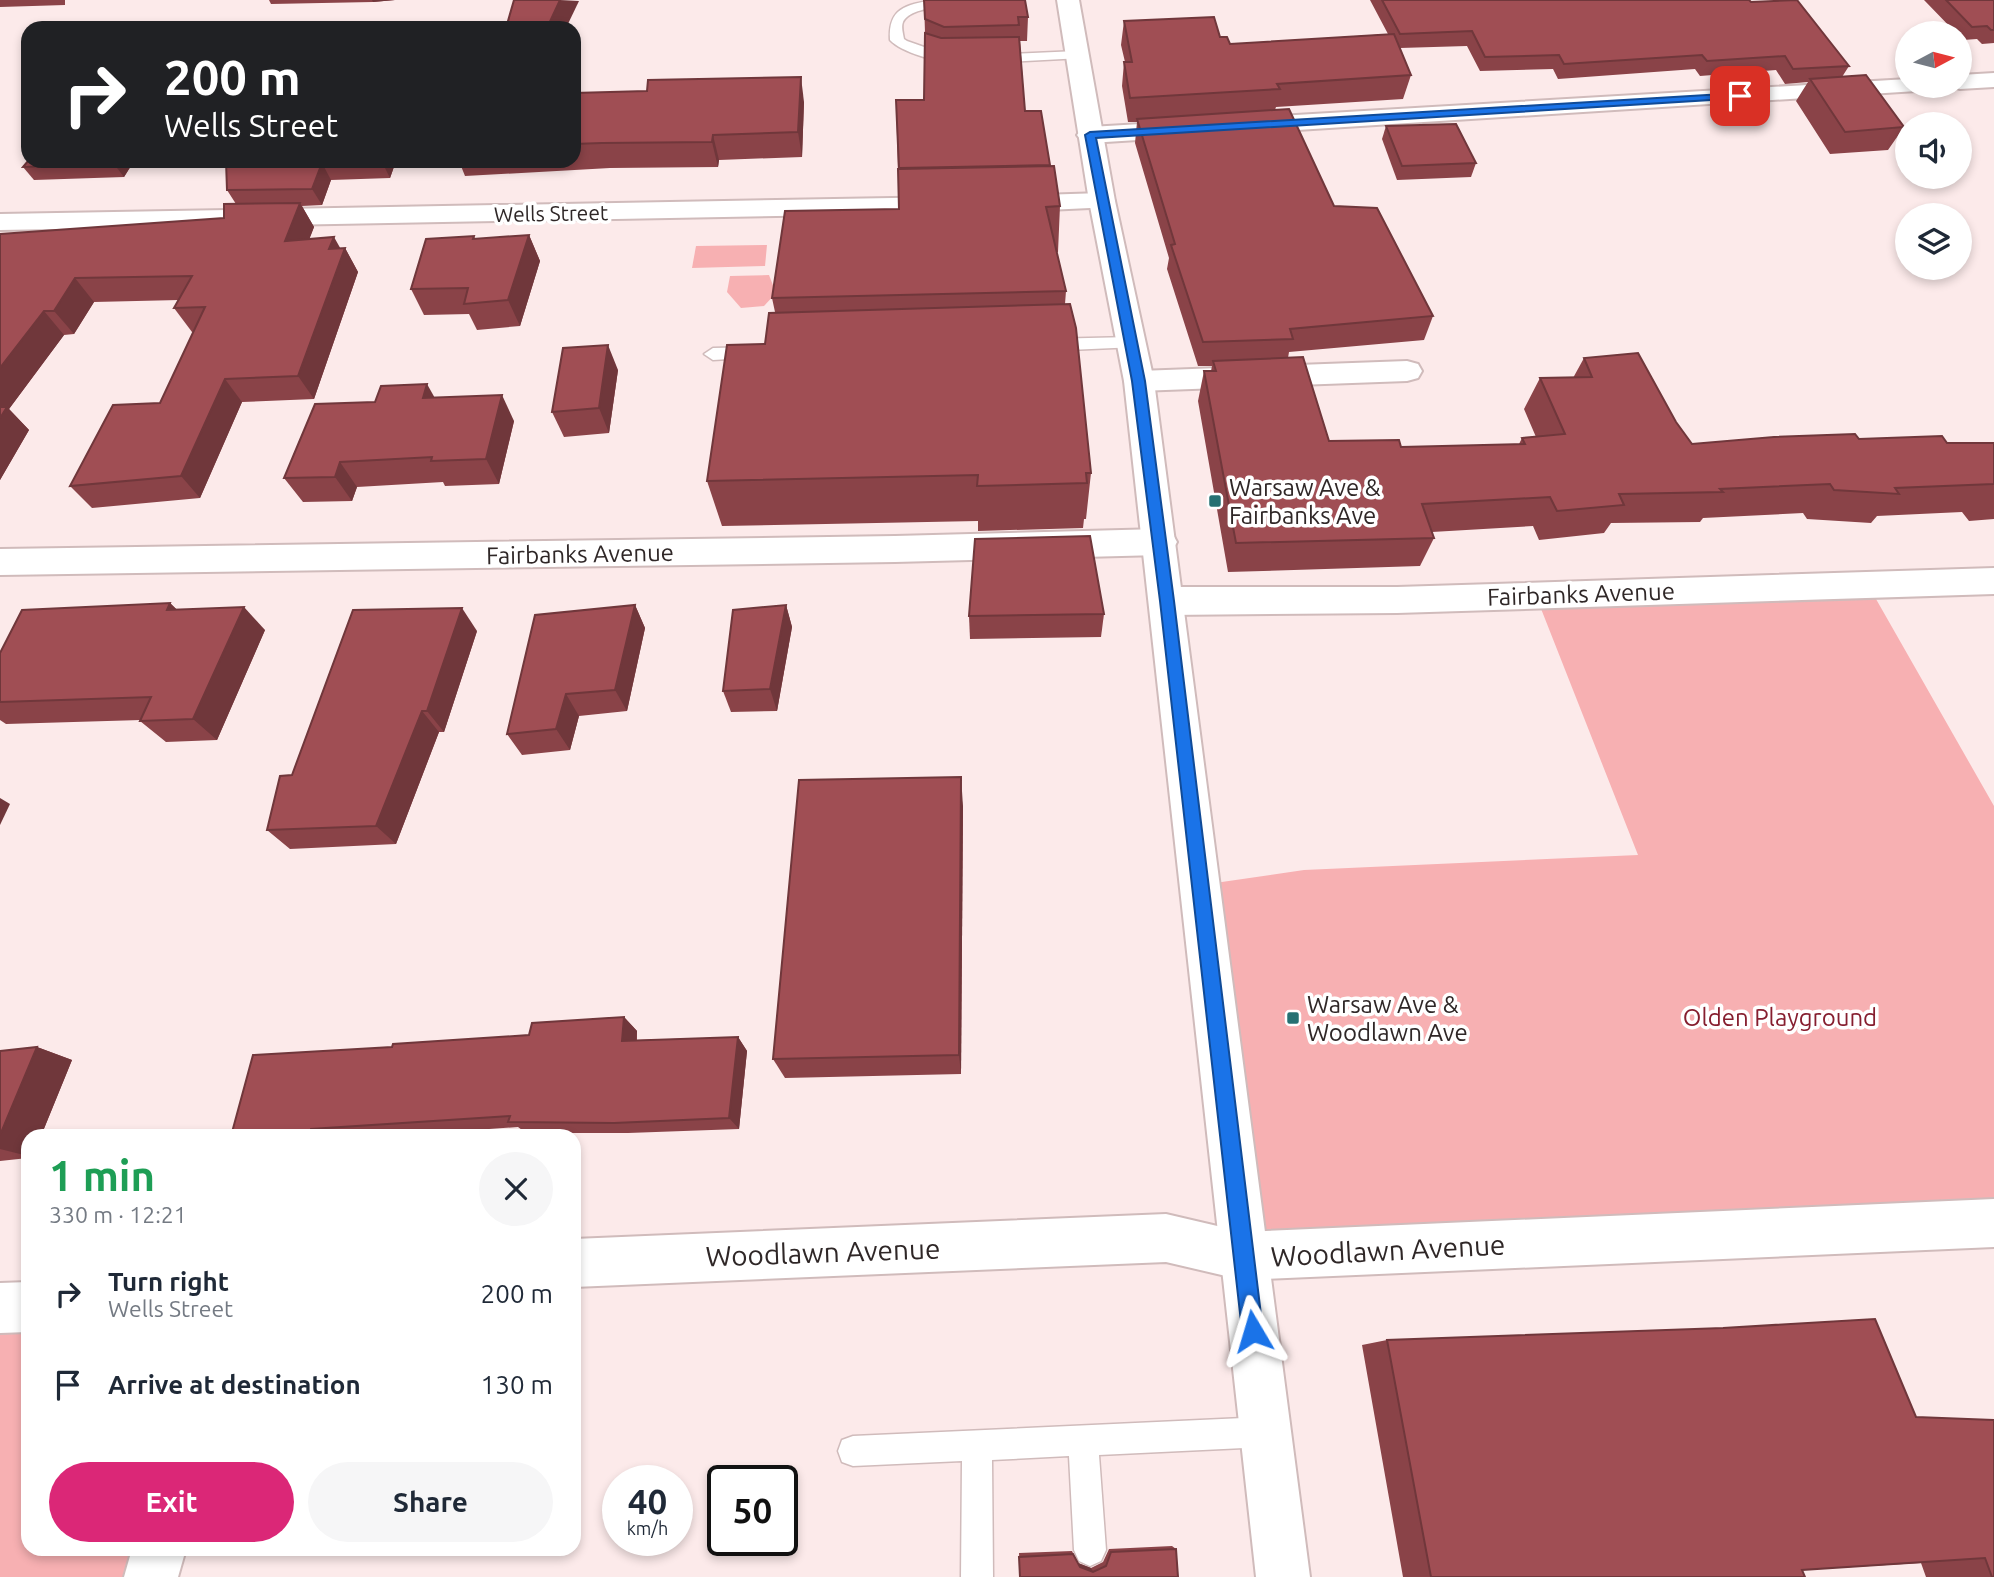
<!DOCTYPE html>
<html lang="en">
<head>
<meta charset="utf-8">
<style>
  body { margin:0; font-family:Ubuntu,sans-serif; background:#f6f6f7; color:#1f2937; height:100vh; display:flex; flex-direction:column; font-size:26px; white-space:nowrap }
  * { box-sizing:border-box; margin:0 }
  p { font-size:23px; color:#747a83 }
  .icon { flex:none; width:38px; height:38px; fill:none; stroke:currentColor; stroke-width:2; stroke-linecap:round; stroke-linejoin:round }
  .map { position:relative; flex:1; overflow:hidden }
  .side { position:absolute; left:21px; top:1129px; width:560px; height:427px; display:flex; flex-direction:column; background:#fff; border-radius:21px; box-shadow:0 4px 10px #0003 }
  .side>* { flex:none }
  .top-card { position:absolute; left:21px; top:21px; width:560px; height:147px; border-radius:21px; box-shadow:0 4px 10px #0003; background:#202124; color:#fff; overflow:hidden }
  .needle { width:46px; rotate:83deg }
  .buttons { position:absolute; left:1895px; top:21px; display:grid; gap:14px }
  .buttons a { display:grid; place-items:center; width:77px; height:77px; border-radius:50%; background:#fff; box-shadow:0 4px 10px #0003; font-size:35px }
  .speed { position:absolute; left:602px; top:1465px; display:flex; gap:14px; font-size:35px; font-weight:700; text-align:center }
  .speed>* { display:grid; place-content:center; width:91px; height:91px; border-radius:50%; background:#fff; box-shadow:0 4px 10px #0003; line-height:1 }
  .speed small { font-size:18px; font-weight:400 }
  .speed .limit { border:4px solid #111; border-radius:10px; background:#fff; color:#111 }
  .pin { position:absolute; display:grid; place-items:center; width:60px; height:60px; color:#fff; margin:-30px; border-radius:14px; box-shadow:0 4px 10px #0006 }
  .me { position:absolute; width:77px; margin:-38px; rotate:353deg; stroke-linejoin:round; filter:drop-shadow(0 0 5px #0008) }
  .turn { display:flex; align-items:center; gap:24px; height:147px; padding:0 28px; font-size:32px }
  .turn .icon { width:91px; height:91px; stroke-width:2.5 }
  .turn b { display:block; font-size:49px; line-height:60px }
  .round { display:grid; place-items:center; flex:none; width:74px; height:74px; border-radius:37px; background:#f6f6f7 }
  .overview { display:flex; align-items:center; justify-content:space-between; height:119px; padding:0 28px }
  h1 { font-size:42px; font-weight:700; line-height:52px; color:#1e9e55 }
  .primary-button { display:flex; gap:14px; margin-top:auto; padding:14px 28px }
  .primary-button a { flex:1; height:80px; border-radius:42px; background:#db2777; color:#fff; font-size:28px; font-weight:700; line-height:80px; text-align:center }
  .primary-button a+a { background:#f6f6f7; color:#1f2937 }
  ul { padding:0; list-style:none }
  li { display:flex; align-items:center; gap:21px; height:91px; padding:0 28px }
  li div { flex:1 }
  li b { display:block; font-size:26px }
  li em { font-style:normal }
  .map>svg:first-child { display:block }
  .green { fill:#f7b0b2 }
  .lines { fill:none; stroke-linecap:round; stroke-linejoin:round }
  .lane-casing { stroke:#d0bbbb; stroke-width:3 }
  .street-casing { stroke:#d0bbbb; stroke-width:4 }
  .secondary-casing { stroke:#d0bbbb; stroke-width:4 }
  .lane { fill:#fff; fill-rule:evenodd }
  .street { fill:#fff; fill-rule:evenodd }
  .secondary { fill:#fff; fill-rule:evenodd }
  .wall { fill:#8a4348 }
  .shaded-wall { fill:#70373b }
  .building { fill:#a04e54; stroke:#70373b; stroke-width:2 }
  .route { fill:#1a73e8; stroke:#114b97; stroke-width:2 }
  .poi-dot { fill:#257072; stroke:#fff; stroke-width:2.5 }
  .labels { text-anchor:middle; dominant-baseline:central; stroke-width:7; stroke-linejoin:round; paint-order:stroke }
  .far-street-label { font-size:21px; fill:#2f2727; stroke:#fff }
  .poi-label { font-size:24px; fill:#2f2727; stroke:#fff; text-anchor:start }
  .street-label { font-size:24px; fill:#2f2727; stroke:#fff }
  .park-label { font-size:24px; fill:#861e2f; stroke:#fff }
  .near-street-label { font-size:28px; fill:#2f2727; stroke:#fff }
</style>
</head>
<body>
<div class="map">
<svg width="1994" height="1577" viewBox="0 0 1994 1577">
  <rect width="100%" height="100%" fill="#fceaea"/>
  <g class="green">
    <polygon points="767,245 765,266 692,268 696,246"/>
    <polygon points="769,275 776,293 764,306 741,308 727,292 730,276"/>
    <polygon points="1868,585 1994,806 1994,1223 1243,1256 1201,885 1304,870 1638,855 1536,596"/>
    <polygon points="28,1307 28,1549 159,1549 151,1577 0,1577 0,1308"/>
  </g>
  <g class="lines">
    <g class="lane-casing">
      <g id="lane">
        <path d="M933 0H997L990 4C972 5 912 3 903 22 901 27 903 33 904 39L907 41 944 54 961 56V62C944 65 902 53 890 40 888 8 906 5 933 0Z"/>
        <polygon points="1077,51 1082,52 1082,58 990,63 983,59 990,55"/>
        <polygon points="1131,337 1137,339 1140,343 1137,347 1046,351 1037,345 1046,339"/>
        <polygon points="757,347 766,353 763,357 713,360 704,354 713,348"/>
        <polygon points="1265,1417 1276,1421 1280,1432 1276,1443 1265,1447 1099,1455 1106,1550 1101,1561 1090,1566 1079,1561 1074,1550 1069,1456 992,1460 993,1577 961,1577 962,1461 853,1466 842,1462 838,1451 842,1440 853,1436"/>
      </g>
    </g>
    <g class="street-casing">
      <g id="street">
        <polygon points="1994,73 1994,87 1960,89 1951,86 1960,86 1960,75"/>
        <polygon points="1908,79 1908,86 1920,86 1917,91 1090,143 1081,140 1077,135 1081,130 1090,127"/>
        <polygon points="1102,193 1111,195 1115,201 1111,207 1006,212 997,210 993,204 997,198 1006,196"/>
        <polygon points="950,197 959,199 963,205 959,211 950,213 0,230 0,214"/>
        <polygon points="1407,361 1418,364 1422,371 1418,378 1407,381 1139,391 1128,388 1124,381 1128,374 1139,371"/>
        <polygon points="1160,529 1172,533 1177,542 1172,551 1160,555 895,562 0,575 0,549 895,536"/>
        <polygon points="1994,568 1994,594 1397,613 1167,615 1155,611 1150,601 1155,591 1167,587 1397,587"/>
        <polygon points="1994,1199 1994,1247 1243,1280 1166,1262 574,1287 574,1239 1166,1214 1243,1232"/>
        <polygon points="28,1282 28,1332 0,1333 0,1283"/>
        <polygon points="132,1549 186,1549 178,1577 124,1577"/>
      </g>
    </g>
    <g class="secondary-casing">
      <polygon id="secondary" points="1057,0 1079,0 1115,201 1154,381 1310,1577 1256,1577 1124,381 1089,201"/>
    </g>
    <use href="#lane" class="lane"/>
    <use href="#street" class="street"/>
    <use href="#secondary" class="secondary"/>
  </g>
  <g class="wall">
    <polygon points="0,0 65,0 65,5 0,7"/>
    <polygon points="269,0 395,0 373,2 271,4"/>
    <polygon points="924,0 1028,17 1027,41 1020,41 1025,111 1041,111 1050,166 1060,206 1058,252 1057,252 1066,291 1065,304 1091,473 1086,519 1084,519 1083,528 978,531 978,521 722,526 707,481 765,344 775,312 772,298 899,209 896,100 924,100 925,33"/>
    <polygon points="1370,0 1749,0 1751,2 1849,66 1842,77 1904,127 1888,150 1830,154 1796,101 1808,82 1785,84 1776,70 1700,76 1695,69 1558,79 1553,69 1480,71 1467,46 1400,48 1411,75 1403,99 1276,107 1275,110 1334,206 1433,316 1424,340 1289,352 1288,358 1329,441 1401,447 1519,444 1522,438 1536,437 1524,409 1540,378 1573,378 1584,358 1676,422 1692,444 1859,439 1947,443 1994,443 1994,519 1969,521 1962,512 1877,516 1871,523 1807,519 1803,513 1703,518 1700,522 1611,523 1604,533 1539,540 1533,526 1432,532 1434,538 1420,566 1228,572 1198,401 1204,371 1211,371 1212,366 1198,366 1167,269 1169,258 1135,143 1137,122 1128,122 1122,86 1124,62 1125,62 1121,45 1124,21 1220,37 1230,44 1388,34"/>
    <polygon points="1924,0 1994,0 1994,43 1982,44 1977,39 1963,40 1960,37 1960,33 1956,33"/>
    <polygon points="574,93 804,102 802,157 719,160 718,167 610,168 465,176 459,161 574,161"/>
    <polygon points="1386,126 1476,163 1471,177 1397,180 1382,139"/>
    <polygon points="134,161 124,177 34,180 23,167"/>
    <polygon points="226,161 396,161 390,178 331,180 322,205 302,206 314,227 309,239 340,248 345,248 358,272 314,399 242,402 200,498 92,508 70,486 160,403 194,332 192,332 174,308 179,300 94,302 74,334 64,335 9,409 29,430 0,480 0,234 224,218 236,204 227,190"/>
    <polygon points="529,235 540,261 520,326 477,330 469,314 424,315 411,289 474,236 475,239"/>
    <polygon points="618,370 609,433 564,437 552,412"/>
    <polygon points="435,398 514,421 499,484 445,486 443,482 357,487 352,501 303,502 284,478 375,402"/>
    <polygon points="170,603 177,610 265,630 217,740 166,742 140,721 141,720 6,724 0,720 0,653"/>
    <polygon points="635,605 645,628 627,711 579,716 570,750 522,755 507,734"/>
    <polygon points="786,605 792,627 777,711 731,712 723,691"/>
    <polygon points="1104,614 1101,637 970,639 969,616"/>
    <polygon points="477,631 444,732 439,732 396,844 290,849 267,830 292,775"/>
    <polygon points="963,806 961,1074 785,1078 773,1059"/>
    <polygon points="624,1017 637,1031 637,1040 738,1037 747,1051 739,1129 628,1133 526,1133 518,1127 392,1136 231,1136 392,1047 529,1035"/>
    <polygon points="37,1047 72,1060 41,1136 28,1136 28,1158 0,1161 0,1051"/>
    <polygon points="1387,1340 1916,1417 1994,1577 1926,1577 1921,1563 1802,1570 1805,1577 1403,1577 1362,1345"/>
    <polygon points="1172,1546 1176,1549 1178,1577 1020,1577 1019,1553 1072,1551 1078,1563 1091,1568 1103,1562 1109,1549"/>
  </g>
  <g class="shaded-wall">
    <polygon points="372,0 395,0 373,2"/>
    <polygon points="560,0 579,1 566,28 547,28"/>
    <polygon points="801,77 804,102 802,157 798,132"/>
    <polygon points="713,135 719,160 718,167 712,142"/>
    <polygon points="116,161 134,161 124,177 114,164"/>
    <polygon points="382,161 396,161 390,178 382,162"/>
    <polygon points="322,163 331,180 322,205 312,189"/>
    <polygon points="300,203 314,227 300,264 285,241"/>
    <polygon points="529,235 540,261 520,326 508,300"/>
    <polygon points="334,237 343,253 345,248 358,272 314,399 298,376 329,249"/>
    <polygon points="75,278 94,302 74,334 54,311"/>
    <polygon points="44,311 64,335 9,409 29,430 0,480 0,368"/>
    <polygon points="608,345 618,370 609,433 599,408"/>
    <polygon points="225,379 242,402 200,498 181,476"/>
    <polygon points="427,384 441,409 423,398"/>
    <polygon points="502,395 514,421 499,484 486,459"/>
    <polygon points="340,462 357,487 352,501 335,477"/>
    <polygon points="170,603 194,626 167,610"/>
    <polygon points="635,605 645,628 627,711 615,690"/>
    <polygon points="786,605 792,627 777,711 770,689"/>
    <polygon points="244,607 265,630 217,740 193,719"/>
    <polygon points="462,608 477,631 444,732 427,711"/>
    <polygon points="566,694 579,716 570,750 556,729"/>
    <polygon points="422,711 439,732 396,844 376,826"/>
    <polygon points="961,777 963,806 961,1074 959,1055"/>
    <polygon points="0,798 10,804 0,825"/>
    <polygon points="624,1017 637,1031 635,1054 622,1041"/>
    <polygon points="738,1037 747,1051 739,1129 729,1118"/>
    <polygon points="37,1047 72,1060 41,1136 28,1136 28,1156 0,1149 0,1135"/>
    <polygon points="311,1129 327,1136 309,1136"/>
    <polygon points="1078,1563 1091,1568 1093,1572 1080,1567"/>
  </g>
  <g class="building">
    <polygon points="514,0 560,0 547,28 506,28"/>
    <polygon points="924,0 1025,0 1028,17 1018,17 1019,25 944,27 925,19"/>
    <polygon points="1382,0 1749,0 1751,2 1797,0 1849,66 1793,69 1785,56 1707,61 1702,55 1564,64 1559,55 1485,57 1472,31 1400,34"/>
    <polygon points="1946,0 1994,0 1994,30 1991,30 1987,26 1972,27"/>
    <polygon points="1214,17 1220,37 1227,37 1230,44 1394,34 1411,75 1277,84 1280,89 1130,98 1124,62 1132,62 1124,21"/>
    <polygon points="925,33 941,38 1019,37 1025,111 1041,111 1050,165 899,168 896,100 924,100"/>
    <polygon points="1866,75 1904,127 1845,132 1810,79"/>
    <polygon points="801,77 798,132 713,135 712,142 602,143 574,144 574,93 647,91 648,80"/>
    <polygon points="1289,109 1334,206 1377,208 1433,316 1290,329 1293,339 1203,342 1171,245 1175,244 1137,119"/>
    <polygon points="1456,124 1476,163 1402,166 1386,126"/>
    <polygon points="28,161 116,161 114,164 23,167"/>
    <polygon points="226,161 382,161 322,163 312,189 227,190"/>
    <polygon points="1054,166 1060,206 1046,207 1066,291 772,298 785,211 899,209 898,169"/>
    <polygon points="300,203 285,241 334,237 329,249 345,248 298,376 225,379 181,476 70,486 113,405 160,403 205,307 174,308 192,276 75,278 54,311 44,311 0,368 0,234 224,218 224,204"/>
    <polygon points="529,235 508,300 464,304 468,288 411,289 426,239 474,236 473,239"/>
    <polygon points="1070,304 1076,328 1091,473 1086,473 1087,483 977,486 978,475 707,481 727,345 765,344 769,313"/>
    <polygon points="608,345 599,408 552,412 563,348"/>
    <polygon points="1638,353 1676,422 1692,444 1774,437 1855,434 1859,439 1942,436 1947,443 1994,443 1994,484 1895,488 1899,494 1834,490 1830,484 1720,489 1723,492 1619,494 1624,505 1557,511 1550,497 1422,504 1434,538 1236,543 1204,371 1216,371 1213,361 1303,357 1329,441 1399,440 1401,447 1525,444 1522,438 1565,434 1540,378 1592,377 1584,358"/>
    <polygon points="427,384 423,398 502,395 486,459 431,461 432,457 340,462 335,477 284,478 315,404 375,402 381,386"/>
    <polygon points="0,407 7,407 0,418"/>
    <polygon points="1090,536 1104,614 969,616 975,539"/>
    <polygon points="170,603 167,610 244,607 193,719 140,721 151,697 0,702 0,653 22,610"/>
    <polygon points="635,605 615,690 566,694 556,729 507,734 535,615"/>
    <polygon points="786,605 770,689 723,691 733,610"/>
    <polygon points="462,608 427,711 422,711 376,826 267,830 280,776 292,775 353,610"/>
    <polygon points="961,777 959,1055 773,1059 799,780"/>
    <polygon points="624,1017 622,1041 738,1037 729,1118 614,1123 508,1122 510,1116 311,1129 309,1136 231,1136 253,1055 392,1047 393,1044 529,1035 532,1023"/>
    <polygon points="37,1047 0,1135 0,1051"/>
    <polygon points="1875,1319 1916,1417 1994,1420 1994,1577 1992,1577 1985,1558 1802,1570 1805,1577 1431,1577 1387,1340 1723,1328"/>
    <polygon points="1176,1549 1178,1577 1020,1577 1019,1557 1073,1554 1080,1567 1093,1572 1106,1566 1111,1552"/>
  </g>
  <polygon class="route" points="1740,93 1743,94 1743,98 1096,138 1145,381 1174,601 1263,1331 1260,1338 1253,1341 1245,1338 1242,1331 1160,601 1132,381 1085,135 1090,132"/>
  <g class="poi-dot">
    <rect x="1208" y="494" width="14" height="14" rx="3.5"/>
    <rect x="1286" y="1011" width="14" height="14" rx="3.5"/>
  </g>
  <g class="labels">
    <g class="far-street-label">
      <text transform="translate(551 213) rotate(-1)">Wells Street</text>
    </g>
    <g class="poi-label">
      <text x="1229" y="487">Warsaw Ave &amp;<tspan x="1229" dy="28">Fairbanks Ave</tspan></text>
      <text x="1307" y="1004">Warsaw Ave &amp;<tspan x="1307" dy="28">Woodlawn Ave</tspan></text>
    </g>
    <g class="street-label">
      <text transform="translate(580 554) rotate(-1)">Fairbanks Avenue</text>
      <text transform="translate(1581 594) rotate(-2)">Fairbanks Avenue</text>
    </g>
    <g class="park-label">
      <text x="1780" y="1017">Olden Playground</text>
    </g>
    <g class="near-street-label">
      <text transform="translate(1388 1250) rotate(-3)">Woodlawn Avenue</text>
      <text transform="translate(823 1252) rotate(-2)">Woodlawn Avenue</text>
    </g>
  </g>
</svg>
<div class="buttons">
<a><svg class="needle" viewBox="-14 -14 28 28"><path d="M0-13l5 13h-10z" fill="#e53935"/><path d="M0 13l5-13h-10z" fill="#747a83"/></svg></a>
<a><svg class="icon" aria-label="sound" viewBox="0 0 24 24"><path d="M4 9h4l5-4v14l-5-4H4zM17 9q2 3 0 6"/></svg></a>
<a><svg class="icon" aria-label="layers" viewBox="0 0 24 24"><path d="M12 4l9 5-9 5-9-5zM3 14l9 5 9-5"/></svg></a>
</div>
<div class="speed"><div>40<small>km/h</small></div><div class="limit">50</div></div>
<div class="pin" style="left:1740px;top:96px;background:#d93025"><svg class="icon" aria-label="arrive" viewBox="0 0 24 24"><path d="M6 21V4h12l-3 4 3 4H6"/></svg></div>
<svg class="me" style="left:1253px;top:1331px" viewBox="-20 -20 40 40"><path d="M0-17L14 15 0 8-14 15z" fill="#1a73e8" stroke="#fff" stroke-width="4"/></svg>
<div class="top-card">
<div class="turn"><svg class="icon" aria-label="right" viewBox="0 0 24 24"><path d="M7 20v-9h11M14 6l5 5-5 5"/></svg><div><b>200 m</b>Wells Street</div></div>
</div>
<section class="side">
<div class="overview"><div><h1>1 min</h1><p>330 m · 12:21</p></div><a class="round"><svg class="icon" aria-label="close" viewBox="0 0 24 24"><path d="M6 6l12 12M18 6L6 18"/></svg></a></div>
<ul>
<li><svg class="icon" aria-label="right" viewBox="0 0 24 24"><path d="M7 20v-9h11M14 6l5 5-5 5"/></svg><div><b>Turn right</b><p>Wells Street</p></div><em>200 m</em></li>
<li><svg class="icon" aria-label="arrive" viewBox="0 0 24 24"><path d="M6 21V4h12l-3 4 3 4H6"/></svg><div><b>Arrive at destination</b></div><em>130 m</em></li>
</ul>
<div class="primary-button"><a>Exit</a><a>Share</a></div>
</section>
</div>
</body>
</html>
